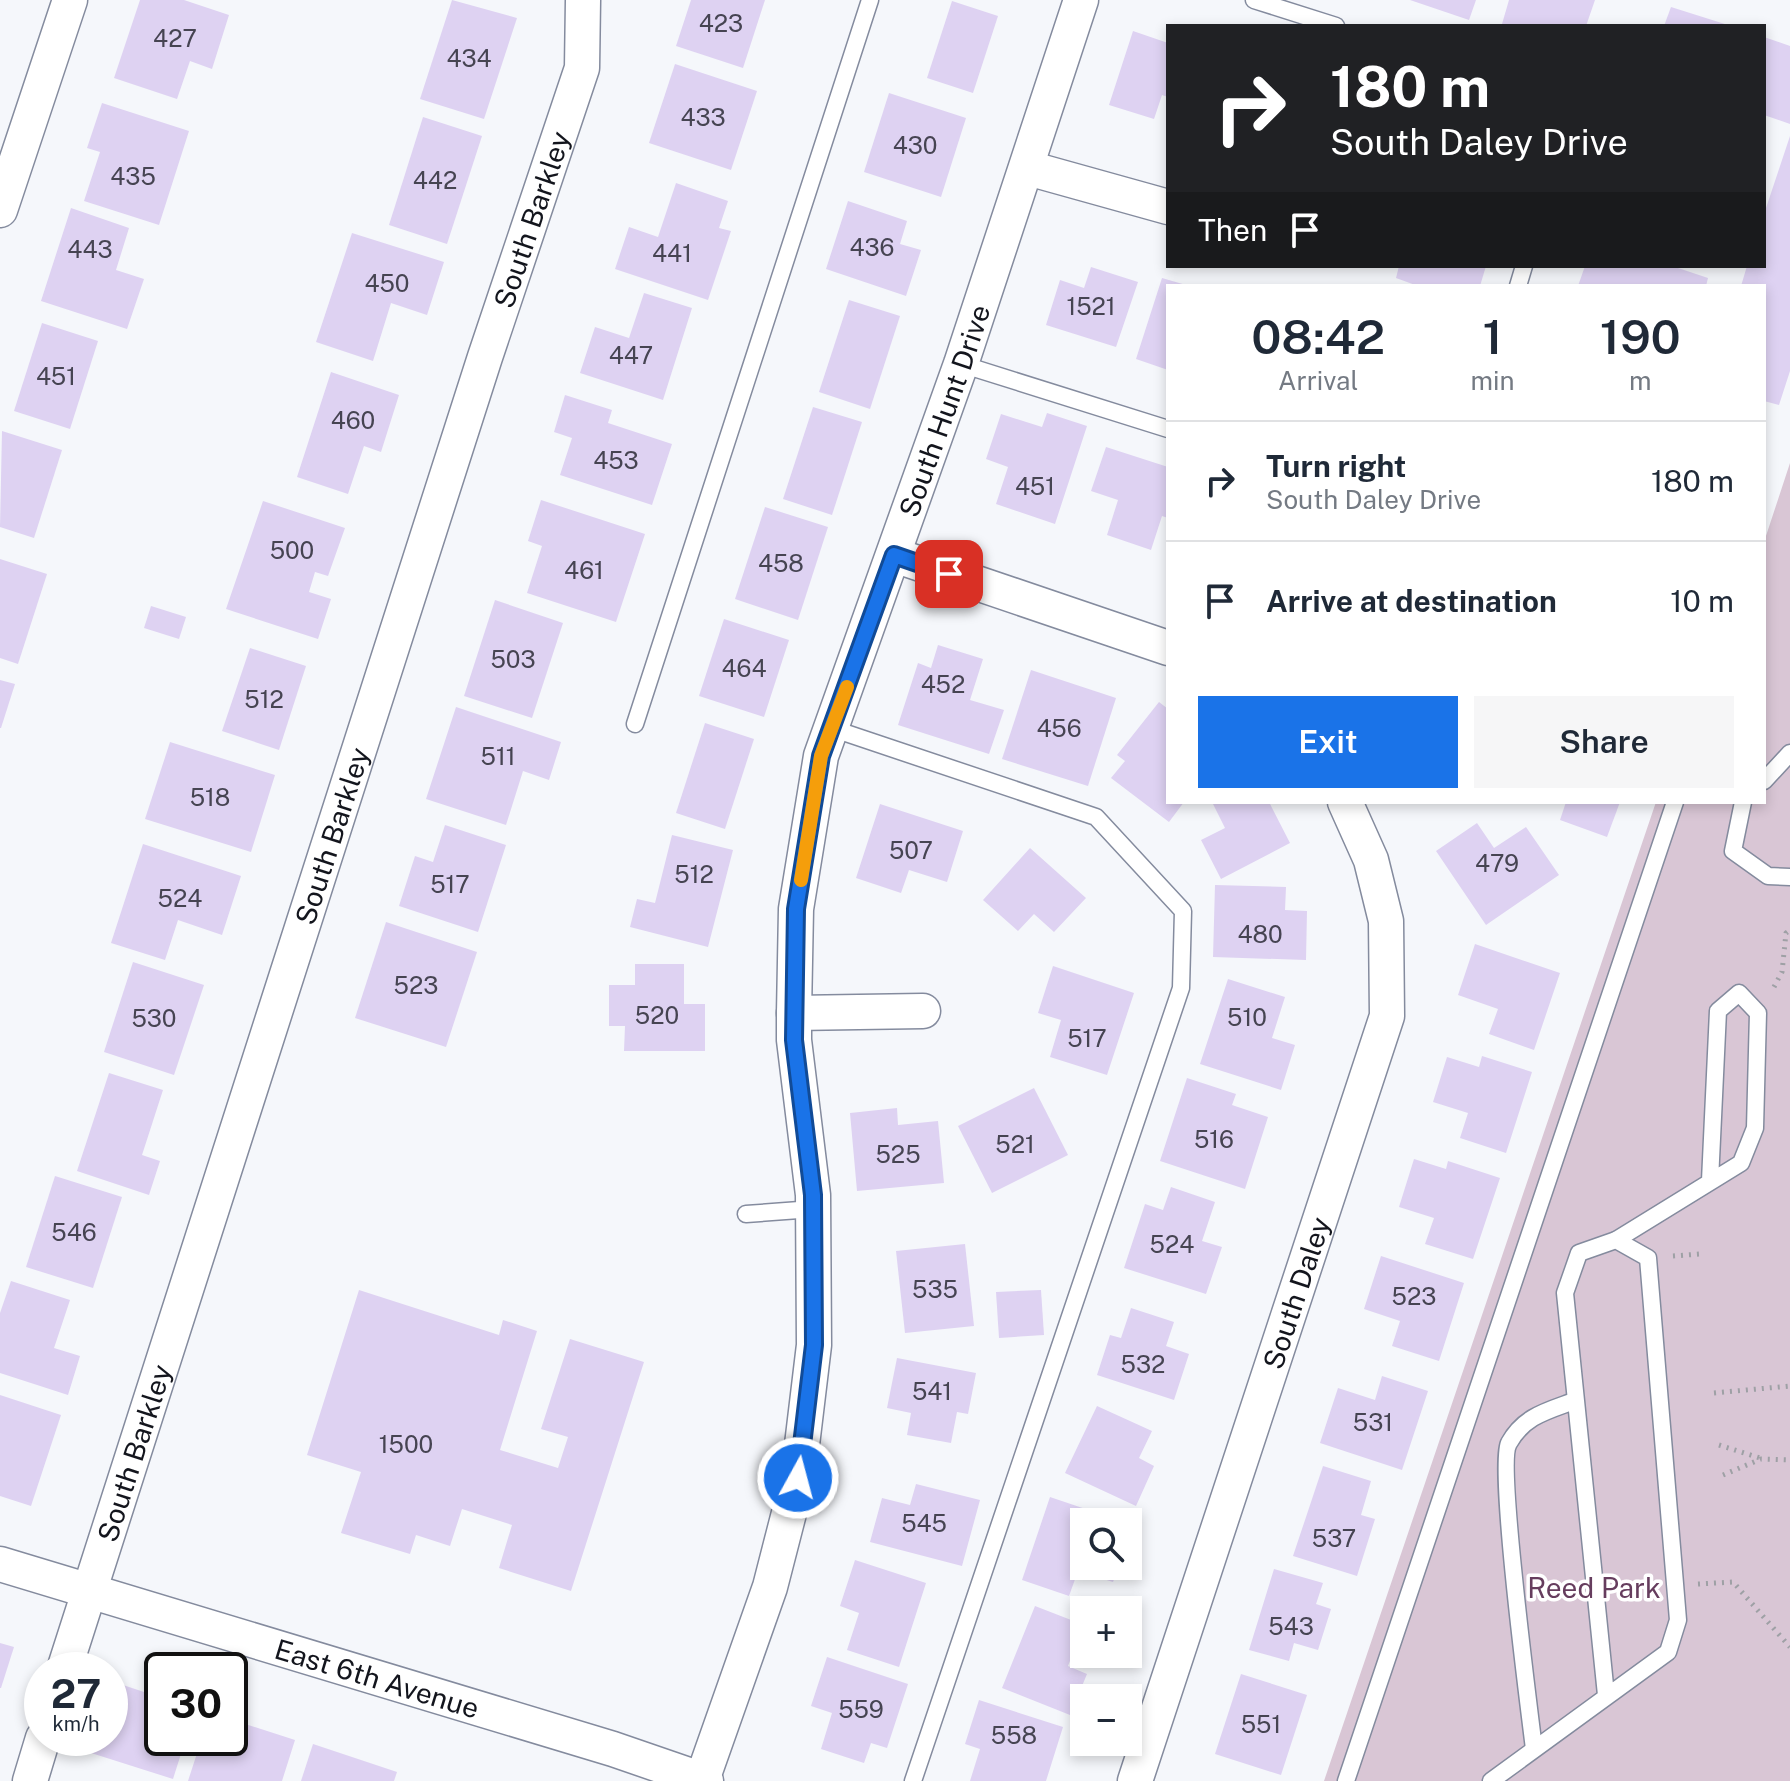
<!DOCTYPE html>
<html lang="en">
<head>
<meta charset="utf-8">
<style>
  body { margin:0; font-family:"Public Sans",sans-serif; background:#f6f6f7; color:#1f2937; height:100vh; display:flex; flex-direction:column; font-size:30px; white-space:nowrap }
  * { box-sizing:border-box; margin:0 }
  p { font-size:26px; color:#747a83 }
  .icon { flex:none; width:44px; height:44px; fill:none; stroke:currentColor; stroke-width:2; stroke-linecap:round; stroke-linejoin:round }
  .map { position:relative; flex:1; overflow:hidden }
  .drawer { position:absolute; left:1166px; top:284px; width:600px; height:520px; display:flex; flex-direction:column; background:#fff; border-radius:0px; box-shadow:0 4px 12px #0003 }
  .drawer>* { flex:none }
  .hud { position:absolute; left:1166px; top:24px; width:600px; height:244px; border-radius:0px; box-shadow:0 4px 12px #0003; background:#202124; color:#fff; overflow:hidden }
  .tools { position:absolute; left:1070px; top:1508px; display:grid; gap:16px }
  .tools a { display:grid; place-items:center; width:72px; height:72px; border-radius:0px; background:#fff; box-shadow:0 4px 12px #0003; font-size:40px }
  .speed { position:absolute; left:24px; top:1652px; display:flex; gap:16px; font-size:40px; font-weight:700; text-align:center }
  .speed>* { display:grid; place-content:center; width:104px; height:104px; border-radius:50%; background:#fff; box-shadow:0 4px 12px #0003; line-height:1 }
  .speed small { font-size:20px; font-weight:400 }
  .speed .limit { border:4px solid #111; border-radius:12px; background:#fff; color:#111 }
  .pin { position:absolute; display:grid; place-items:center; width:68px; height:68px; color:#fff; margin:-34px; border-radius:16px; box-shadow:0 4px 12px #0006 }
  .me { position:absolute; width:88px; margin:-44px; rotate:7deg; stroke-linejoin:round; filter:drop-shadow(0 0 6px #0008) }
  .turn { display:flex; align-items:center; gap:28px; height:168px; padding:0 32px; font-size:36px }
  .turn .icon { width:104px; height:104px; stroke-width:2.5 }
  .turn b { display:block; font-size:56px; line-height:68px }
  .then { display:flex; align-items:center; height:76px; padding:0 32px; background:#0003; gap:16px; font-size:30px }
  .eta { display:flex; justify-content:space-evenly; align-items:center; height:136px; text-align:center }
  .eta b { font-size:48px; font-weight:600; line-height:56px }
  .button { display:flex; gap:16px; margin-top:auto; padding:16px 32px }
  .button a { flex:1; height:92px; border-radius:0px; background:#1a73e8; color:#fff; font-size:32px; font-weight:600; line-height:92px; text-align:center }
  .button a+a { background:#f6f6f7; color:#1f2937 }
  ul { padding:0; list-style:none }
  li { display:flex; align-items:center; gap:24px; height:120px; padding:0 32px; border-top:2px solid #e0e1e3 }
  li div { flex:1 }
  li b { display:block; font-size:30px }
  li em { font-style:normal }
  .map>svg:first-child { display:block }
  .green { fill:#d9c6d5 }
  .building { fill:#ded2f2 }
  .lines { fill:none; stroke-linecap:round; stroke-linejoin:round }
  .service-casing { stroke:#848b9e; stroke-width:19 }
  .minor-casing { stroke:#848b9e; stroke-width:37 }
  .path { stroke:#9ea0a5; stroke-width:5; stroke-dasharray:2 6; stroke-linecap:butt }
  .service { stroke:#fff; stroke-width:16 }
  .minor { stroke:#fff; stroke-width:34 }
  .route-casing { stroke:#114b97; stroke-width:20 }
  .route { stroke:#1a73e8; stroke-width:14 }
  .slow { stroke:#f59e0b; stroke-width:14 }
  .labels { text-anchor:middle; dominant-baseline:central; stroke-width:7; stroke-linejoin:round; paint-order:stroke }
  .number-label { font-size:24px; fill:#464452 }
  .street-label { font-size:28px; fill:#13151d; stroke:#fff }
  .park-label { font-size:28px; fill:#663d5e; stroke:#fff }
</style>
</head>
<body>
<div class="map">
<svg width="1790" height="1781" viewBox="0 0 1790 1781">
  <rect width="100%" height="100%" fill="#f5f7fb"/>
  <polygon class="green" points="1790,463 1790,1781 1324,1781 1656,802 1764,802 1764,542"/>
  <g class="building">
    <polygon points="140,0 184,0 229,15 212,69 190,61 177,99 114,78"/>
    <polygon points="452,0 517,18 484,119 420,99"/>
    <polygon points="691,0 765,0 743,68 676,46"/>
    <polygon points="1410,0 1476,0 1469,20"/>
    <polygon points="1509,0 1595,0 1586,26 1508,26 1502,24"/>
    <polygon points="952,1 998,16 973,93 927,78"/>
    <polygon points="1671,7 1728,25 1728,26 1664,26"/>
    <polygon points="1133,31 1168,43 1168,97 1162,95 1154,119 1109,105"/>
    <polygon points="1764,37 1790,46 1790,124 1764,115"/>
    <polygon points="675,64 757,91 731,170 649,143"/>
    <polygon points="889,93 966,118 941,197 864,172"/>
    <polygon points="102,103 189,131 159,225 84,201 100,152 87,148"/>
    <polygon points="423,117 482,136 447,244 389,225"/>
    <polygon points="1790,136 1790,371 1779,405 1764,401 1764,286 1741,286 1747,266 1764,266 1764,214"/>
    <polygon points="676,183 728,201 719,228 731,231 708,300 615,269 629,227 658,237"/>
    <polygon points="848,201 907,221 900,244 921,250 906,296 826,269"/>
    <polygon points="71,208 129,228 116,270 144,279 127,329 41,301"/>
    <polygon points="352,233 444,262 427,315 391,303 373,361 316,342"/>
    <polygon points="1399,266 1486,266 1480,286 1418,286 1396,278"/>
    <polygon points="1585,266 1672,266 1708,278 1706,286 1578,286"/>
    <polygon points="1091,267 1138,282 1116,347 1046,325 1060,280 1084,288"/>
    <polygon points="1162,278 1186,285 1168,286 1168,370 1136,359"/>
    <polygon points="644,293 692,308 663,400 580,373 595,327 629,338"/>
    <polygon points="849,300 900,316 870,409 819,392"/>
    <polygon points="42,323 98,341 70,429 14,411"/>
    <polygon points="331,372 399,395 381,452 364,446 348,494 297,477"/>
    <polygon points="565,395 612,410 608,423 672,444 652,505 560,475 572,438 554,432"/>
    <polygon points="813,407 862,422 832,515 783,499"/>
    <polygon points="1047,413 1087,426 1055,524 996,504 1008,467 986,459 1001,414 1042,427"/>
    <polygon points="2,431 62,450 34,538 0,527"/>
    <polygon points="1106,447 1168,467 1168,518 1162,516 1151,550 1107,535 1118,500 1091,491"/>
    <polygon points="541,500 645,534 616,622 527,593 542,546 528,541"/>
    <polygon points="263,501 345,528 328,576 315,572 309,592 331,599 318,639 226,609"/>
    <polygon points="765,507 828,527 798,620 735,599"/>
    <polygon points="0,559 47,574 18,664 0,658"/>
    <polygon points="495,600 563,623 532,718 464,696"/>
    <polygon points="151,606 186,617 179,639 144,628"/>
    <polygon points="724,619 789,640 764,717 699,696"/>
    <polygon points="938,645 983,659 970,700 1004,710 989,754 898,725 918,663 931,668"/>
    <polygon points="250,648 306,666 279,750 222,731"/>
    <polygon points="1031,670 1116,698 1088,786 1002,759"/>
    <polygon points="0,680 15,684 1,728 0,728"/>
    <polygon points="1159,702 1168,709 1168,802 1184,802 1169,822 1111,778 1125,761 1117,755"/>
    <polygon points="456,707 561,742 549,780 523,771 506,825 426,799"/>
    <polygon points="705,723 754,739 725,829 676,813"/>
    <polygon points="170,742 275,775 251,852 145,819"/>
    <polygon points="1212,802 1269,802 1290,843 1221,879 1201,840 1225,828"/>
    <polygon points="1566,802 1620,802 1607,837 1560,820"/>
    <polygon points="880,804 963,831 947,882 909,870 901,893 856,878"/>
    <polygon points="1477,823 1494,848 1526,827 1559,875 1486,925 1436,851"/>
    <polygon points="445,825 506,845 478,932 399,906 415,856 433,862"/>
    <polygon points="672,835 733,850 708,947 630,927 637,899 655,903"/>
    <polygon points="143,844 241,876 222,935 178,920 165,960 111,943"/>
    <polygon points="1030,848 1086,898 1054,932 1034,914 1018,931 983,900"/>
    <polygon points="1215,885 1286,887 1285,910 1307,911 1306,960 1213,957"/>
    <polygon points="386,922 477,952 446,1047 355,1018"/>
    <polygon points="1475,944 1560,973 1534,1050 1489,1034 1498,1009 1458,995"/>
    <polygon points="133,962 204,985 174,1075 104,1052"/>
    <polygon points="635,964 684,964 684,1004 705,1004 705,1051 624,1051 625,1026 609,1026 609,985 635,985"/>
    <polygon points="1053,966 1134,993 1107,1075 1050,1057 1061,1020 1038,1013"/>
    <polygon points="1228,979 1285,997 1272,1038 1295,1045 1281,1090 1200,1064"/>
    <polygon points="1482,1056 1532,1072 1506,1153 1460,1138 1468,1113 1433,1102 1447,1057 1479,1067"/>
    <polygon points="109,1073 163,1090 142,1155 160,1161 149,1195 77,1171"/>
    <polygon points="1187,1078 1236,1094 1232,1105 1268,1117 1245,1189 1160,1161"/>
    <polygon points="1034,1088 1068,1155 992,1193 958,1126"/>
    <polygon points="897,1108 898,1125 938,1121 944,1183 857,1191 850,1113"/>
    <polygon points="1414,1159 1446,1169 1448,1161 1500,1178 1473,1259 1425,1244 1434,1218 1399,1207"/>
    <polygon points="55,1176 122,1197 93,1288 26,1267"/>
    <polygon points="1171,1187 1215,1202 1202,1241 1222,1247 1206,1294 1124,1268 1145,1204 1163,1210"/>
    <polygon points="965,1244 974,1326 905,1333 896,1251"/>
    <polygon points="1381,1256 1464,1283 1439,1361 1392,1346 1400,1321 1364,1309"/>
    <polygon points="11,1281 70,1300 54,1348 80,1356 68,1395 0,1373 0,1313"/>
    <polygon points="359,1290 499,1335 503,1320 537,1331 500,1450 558,1468 568,1437 541,1429 570,1339 644,1362 571,1591 499,1568 512,1525 462,1509 450,1546 416,1535 410,1554 341,1533 361,1472 307,1455"/>
    <polygon points="1041,1290 1044,1335 999,1338 996,1292"/>
    <polygon points="1131,1308 1174,1322 1166,1346 1189,1354 1174,1400 1097,1375 1110,1335 1121,1338"/>
    <polygon points="897,1358 976,1373 968,1414 957,1412 951,1443 907,1435 911,1413 887,1408"/>
    <polygon points="1382,1376 1428,1391 1402,1470 1320,1443 1338,1388 1375,1400"/>
    <polygon points="0,1395 61,1415 31,1506 0,1496"/>
    <polygon points="1097,1406 1152,1431 1139,1458 1154,1466 1136,1506 1065,1473"/>
    <polygon points="1323,1466 1371,1481 1361,1515 1375,1519 1357,1576 1293,1556"/>
    <polygon points="916,1484 980,1500 962,1566 870,1542 882,1498 910,1505"/>
    <polygon points="1050,1497 1121,1521 1084,1522 1084,1566 1119,1566 1113,1582 1078,1571 1069,1596 1022,1580"/>
    <polygon points="855,1560 926,1583 899,1667 847,1650 859,1613 840,1606"/>
    <polygon points="1274,1569 1323,1583 1316,1604 1331,1609 1318,1650 1294,1643 1289,1661 1249,1650"/>
    <polygon points="1035,1606 1084,1625 1068,1666 1087,1674 1070,1715 1002,1688"/>
    <polygon points="0,1643 14,1647 1,1688 0,1688"/>
    <polygon points="827,1657 908,1684 887,1748 871,1743 864,1763 821,1749 832,1713 811,1706"/>
    <polygon points="1241,1674 1307,1695 1281,1775 1215,1754"/>
    <polygon points="111,1681 162,1698 162,1738 186,1738 173,1779 88,1752 93,1738 110,1738"/>
    <polygon points="979,1700 1063,1727 1046,1781 970,1781 980,1749 965,1744"/>
    <polygon points="230,1719 295,1740 282,1781 188,1781 202,1738 230,1738"/>
    <polygon points="313,1744 397,1772 394,1781 301,1781"/>
  </g>
  <g class="lines">
    <g class="service-casing">
      <g id="service">
        <polyline points="1254,0 1336,26"/>
        <polyline points="1518,286 1524,266"/>
        <polyline points="961,364 1168,429"/>
        <polyline points="635,724 870,0"/>
        <polyline points="831,728 1096,817 1183,911 1181,988 913,1781"/>
        <polyline points="1764,781 1790,753"/>
        <polyline points="1743,802 1733,851 1768,876 1790,877"/>
        <polyline points="746,1214 813,1209"/>
        <polyline points="1616,1240 1741,1163 1755,1128 1758,1013 1739,993 1718,1011 1710,1181"/>
        <path d="M1534 1749C1529 1708 1497 1462 1509 1443 1524 1416 1547 1411 1574 1401"/>
        <polyline points="1346,1781 1675,802"/>
        <polyline points="1491,1781 1668,1652 1678,1620 1648,1258 1616,1240 1579,1253 1565,1293 1606,1695"/>
      </g>
    </g>
    <g class="minor-casing">
      <g id="minor">
        <polyline points="1028,168 1168,207"/>
        <polyline points="0,210 70,0"/>
        <polyline points="894,555 1168,648"/>
        <polyline points="794,1013 923,1011"/>
        <path id="s1" d="M0 1564 613 1749 706 1781"/>
        <path id="s2" d="M64 1670 485 357 582 68 583 0"/>
        <path id="s3" d="M702 1780 770 1587 798 1478 814 1345 813 1195 794 1040V1013L796 909 821 756 961 364 1081 0"/>
        <polyline points="30,1781 43,1738"/>
        <path id="s4" d="M1135 1781 1387 1016 1386 921 1371 860 1345 802"/>
      </g>
    </g>
    <g class="path">
      <polyline points="1774,987 1782,972 1786,933 1790,930"/>
      <polyline points="1673,1256 1700,1254"/>
      <polyline points="1714,1393 1790,1386"/>
      <polyline points="1719,1445 1760,1458"/>
      <polyline points="1723,1475 1761,1459 1790,1460"/>
      <polyline points="1698,1584 1733,1582 1790,1647"/>
    </g>
    <use href="#service" class="service"/>
    <use href="#minor" class="minor"/>
  </g>
  <g class="lines">
    <g class="route-casing">
      <polyline id="route" points="798,1478 814,1345 813,1195 794,1040 796,909 821,756 894,555 949,574"/>
    </g>
    <use href="#route" class="route"/>
    <polyline class="slow" points="801,880 821,756 847,687"/>
  </g>
  <g class="labels">
    <g class="number-label">
      <text x="721" y="23">423</text>
      <text x="175" y="38">427</text>
      <text x="469" y="58">434</text>
      <text x="703" y="117">433</text>
      <text x="915" y="145">430</text>
      <text x="133" y="176">435</text>
      <text x="435" y="180">442</text>
      <text x="872" y="247">436</text>
      <text x="90" y="249">443</text>
      <text x="672" y="253">441</text>
      <text x="387" y="283">450</text>
      <text x="1091" y="306">1521</text>
      <text x="631" y="355">447</text>
      <text x="56" y="376">451</text>
      <text x="353" y="420">460</text>
      <text x="616" y="460">453</text>
      <text x="1035" y="486">451</text>
      <text x="292" y="550">500</text>
      <text x="781" y="563">458</text>
      <text x="584" y="570">461</text>
      <text x="513" y="659">503</text>
      <text x="744" y="668">464</text>
      <text x="943" y="684">452</text>
      <text x="264" y="699">512</text>
      <text x="1059" y="728">456</text>
      <text x="498" y="756">511</text>
      <text x="210" y="797">518</text>
      <text x="911" y="850">507</text>
      <text x="1497" y="863">479</text>
      <text x="694" y="874">512</text>
      <text x="450" y="884">517</text>
      <text x="180" y="898">524</text>
      <text x="1260" y="934">480</text>
      <text x="416" y="985">523</text>
      <text x="657" y="1015">520</text>
      <text x="1247" y="1017">510</text>
      <text x="154" y="1018">530</text>
      <text x="1087" y="1038">517</text>
      <text x="1214" y="1139">516</text>
      <text x="1015" y="1144">521</text>
      <text x="898" y="1154">525</text>
      <text x="74" y="1232">546</text>
      <text x="1172" y="1244">524</text>
      <text x="935" y="1289">535</text>
      <text x="1414" y="1296">523</text>
      <text x="1143" y="1364">532</text>
      <text x="932" y="1391">541</text>
      <text x="1373" y="1422">531</text>
      <text x="406" y="1444">1500</text>
      <text x="924" y="1523">545</text>
      <text x="1334" y="1538">537</text>
      <text x="1291" y="1626">543</text>
      <text x="861" y="1709">559</text>
      <text x="1261" y="1724">551</text>
      <text x="1014" y="1735">558</text>
    </g>
    <g class="street-label">
      <text stroke="none"><textPath href="#s2" startOffset="1524">South Barkley</textPath></text>
      <text stroke="none"><textPath href="#s3" startOffset="1410">South Hunt Drive</textPath></text>
      <text stroke="none"><textPath href="#s2" startOffset="876">South Barkley</textPath></text>
      <text stroke="none"><textPath href="#s4" startOffset="514">South Daley</textPath></text>
      <text stroke="none"><textPath href="#s2" startOffset="228">South Barkley</textPath></text>
      <text stroke="none"><textPath href="#s1" startOffset="394">East 6th Avenue</textPath></text>
    </g>
    <g class="park-label">
      <text x="1594" y="1587">Reed Park</text>
    </g>
  </g>
</svg>
<div class="tools">
<a><svg class="icon" aria-label="search" viewBox="0 0 24 24"><circle cx="10" cy="10" r="6"/><path d="M15 15l6 6"/></svg></a>
<a>+</a>
<a>−</a>
</div>
<div class="speed"><div>27<small>km/h</small></div><div class="limit">30</div></div>
<div class="pin" style="left:949px;top:574px;background:#d93025"><svg class="icon" aria-label="arrive" viewBox="0 0 24 24"><path d="M6 21V4h12l-3 4 3 4H6"/></svg></div>
<svg class="me" style="left:798px;top:1478px" viewBox="-20 -20 40 40"><circle r="17" fill="#1a73e8" stroke="#fff" stroke-width="3"/><path d="M0-11L8 9 0 5-8 9z" fill="#fff"/></svg>
<div class="hud">
<div class="turn"><svg class="icon" aria-label="right" viewBox="0 0 24 24"><path d="M7 20v-9h11M14 6l5 5-5 5"/></svg><div><b>180 m</b>South Daley Drive</div></div>
<div class="then">Then<svg class="icon" aria-label="arrive" viewBox="0 0 24 24"><path d="M6 21V4h12l-3 4 3 4H6"/></svg></div>
</div>
<section class="drawer">
<div class="eta">
<div><b>08:42</b><p>Arrival</p></div>
<div><b>1</b><p>min</p></div>
<div><b>190</b><p>m</p></div>
</div>
<ul>
<li><svg class="icon" aria-label="right" viewBox="0 0 24 24"><path d="M7 20v-9h11M14 6l5 5-5 5"/></svg><div><b>Turn right</b><p>South Daley Drive</p></div><em>180 m</em></li>
<li><svg class="icon" aria-label="arrive" viewBox="0 0 24 24"><path d="M6 21V4h12l-3 4 3 4H6"/></svg><div><b>Arrive at destination</b></div><em>10 m</em></li>
</ul>
<div class="button"><a>Exit</a><a>Share</a></div>
</section>
</div>
</body>
</html>
